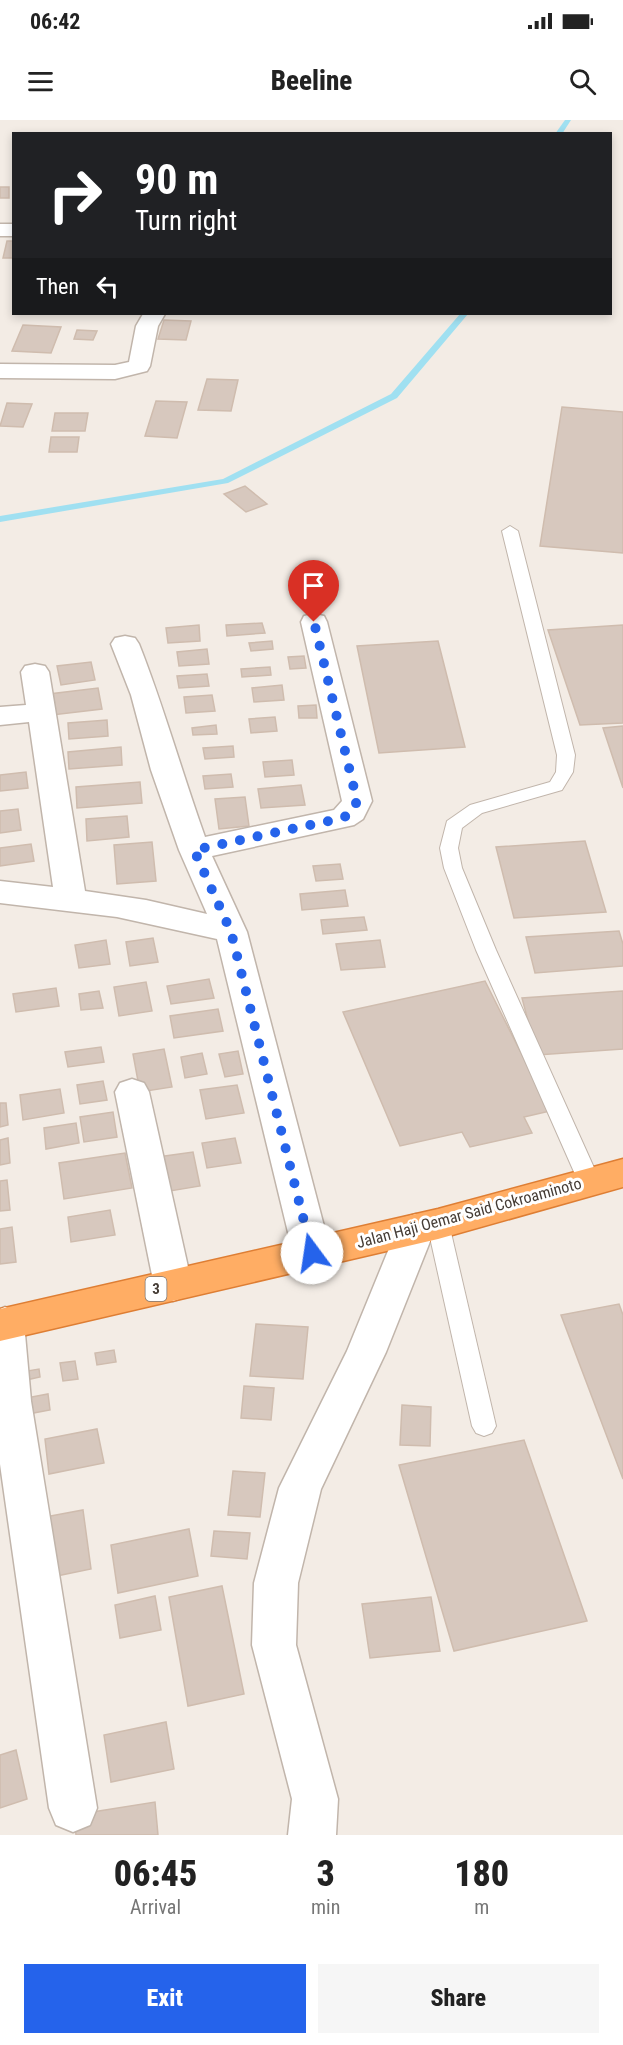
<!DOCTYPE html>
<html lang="en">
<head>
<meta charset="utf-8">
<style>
  body { margin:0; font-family:"Roboto Condensed",sans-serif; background:#f6f6f6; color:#222; height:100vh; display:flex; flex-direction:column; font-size:22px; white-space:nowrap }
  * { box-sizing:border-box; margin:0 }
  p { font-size:20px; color:#767676 }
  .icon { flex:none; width:33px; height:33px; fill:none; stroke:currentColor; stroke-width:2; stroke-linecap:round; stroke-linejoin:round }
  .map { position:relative; height:1715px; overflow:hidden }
  .panel { display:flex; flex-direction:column; background:#fff; flex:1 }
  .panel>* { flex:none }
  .banner { position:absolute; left:12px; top:12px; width:600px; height:183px; border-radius:0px; box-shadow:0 3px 9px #0003; background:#202124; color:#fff; overflow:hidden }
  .pin { position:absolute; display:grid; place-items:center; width:51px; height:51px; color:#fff; margin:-62px -26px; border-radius:50% 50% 50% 0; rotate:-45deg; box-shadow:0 0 6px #0007 }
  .pin .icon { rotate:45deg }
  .me { position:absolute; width:66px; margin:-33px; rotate:346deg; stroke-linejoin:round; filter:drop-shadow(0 0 4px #0008) }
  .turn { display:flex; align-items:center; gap:21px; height:126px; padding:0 24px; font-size:27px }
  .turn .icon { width:78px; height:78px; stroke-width:2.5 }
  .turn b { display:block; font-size:42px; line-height:51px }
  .then { display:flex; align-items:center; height:57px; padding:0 24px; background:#0003; gap:12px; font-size:22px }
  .eta { display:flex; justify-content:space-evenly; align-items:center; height:102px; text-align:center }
  .eta b { font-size:36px; font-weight:800; line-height:42px }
  .action { display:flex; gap:12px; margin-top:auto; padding:12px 24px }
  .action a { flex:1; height:69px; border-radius:0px; background:#2563eb; color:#fff; font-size:24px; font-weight:800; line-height:69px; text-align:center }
  .action a+a { background:#f6f6f6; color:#222 }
  .status { display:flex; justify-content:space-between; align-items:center; height:42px; padding:0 30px; background:#fff; direction:ltr }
  .status svg { height:16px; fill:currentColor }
  header { display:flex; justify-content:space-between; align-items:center; height:78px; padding:0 24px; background:#fff; font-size:27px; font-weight:800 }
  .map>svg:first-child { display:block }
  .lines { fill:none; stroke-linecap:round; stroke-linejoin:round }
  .stream { fill:#a0e0f1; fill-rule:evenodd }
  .building { fill:#d7c8be; stroke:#cfbcae; stroke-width:1.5 }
  .lane-casing { stroke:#c1b5ab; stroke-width:2 }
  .street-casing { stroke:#c1b5ab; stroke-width:3 }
  .highway-casing { stroke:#de7e34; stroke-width:3 }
  .lane { fill:#fff; fill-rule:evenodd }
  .street { fill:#fff; fill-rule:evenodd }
  .highway { fill:#ffad64; fill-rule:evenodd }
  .route { stroke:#2563eb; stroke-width:10; stroke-dasharray:0 18 }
  .labels { text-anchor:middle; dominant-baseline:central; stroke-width:6; stroke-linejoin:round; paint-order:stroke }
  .shield { fill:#fff; stroke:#7d7672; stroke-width:1.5 }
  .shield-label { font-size:15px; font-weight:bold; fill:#453c35 }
  .street-label { font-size:16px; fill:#453c35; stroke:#fff }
</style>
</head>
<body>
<div class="status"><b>06:42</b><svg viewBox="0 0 49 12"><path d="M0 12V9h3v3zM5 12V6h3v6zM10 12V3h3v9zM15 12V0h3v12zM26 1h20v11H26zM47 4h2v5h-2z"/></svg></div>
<header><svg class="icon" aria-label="menu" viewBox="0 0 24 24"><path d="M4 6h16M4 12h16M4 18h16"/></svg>Beeline<svg class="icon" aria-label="search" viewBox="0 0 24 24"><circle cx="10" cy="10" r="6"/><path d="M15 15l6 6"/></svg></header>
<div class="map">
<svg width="623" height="1715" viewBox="0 0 623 1715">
  <rect width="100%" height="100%" fill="#f3ece5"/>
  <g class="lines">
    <g class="stream">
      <polygon points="565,0 571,0 562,14 555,14"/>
      <polygon points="460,194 468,194 397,278 228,363 0,402 0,396 223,359 391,274"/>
    </g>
  </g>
  <g class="building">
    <rect x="0" y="67" width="9" height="11"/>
    <polygon points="7,121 14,121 14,138 3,138"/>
    <polygon points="164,200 191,201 186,220 158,219"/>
    <polygon points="23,205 61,207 51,233 12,231"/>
    <polygon points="77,210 97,211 93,220 74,219"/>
    <polygon points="207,259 238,260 231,291 198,290"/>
    <polygon points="156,281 187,282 177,318 145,316"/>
    <polygon points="7,283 32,284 23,307 0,306"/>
    <polygon points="562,287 623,292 623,433 540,426"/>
    <polygon points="55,293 88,293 85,311 52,311"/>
    <polygon points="51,317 79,317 77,332 49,332"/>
    <polygon points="245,366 267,384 246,392 224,374"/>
    <polygon points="262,503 265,513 227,516 226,505"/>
    <polygon points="199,505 200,521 168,523 166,508"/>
    <polygon points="623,505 623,603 580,605 548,510"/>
    <polygon points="272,521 273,529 251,531 249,523"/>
    <polygon points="438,521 465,627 379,633 357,526"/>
    <polygon points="207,529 209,544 179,546 177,532"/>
    <polygon points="304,536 306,548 290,549 288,537"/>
    <polygon points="91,542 95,560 61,565 57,546"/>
    <polygon points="270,547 271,555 242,557 241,549"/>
    <polygon points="207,554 209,566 179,568 177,556"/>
    <polygon points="282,565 284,580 254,582 252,568"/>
    <polygon points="98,568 102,589 52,595 49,574"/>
    <polygon points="212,575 215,591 186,593 184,577"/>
    <polygon points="316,585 317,598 299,598 298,586"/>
    <polygon points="275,597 277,611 251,613 249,599"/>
    <polygon points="107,600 108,616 69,619 68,603"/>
    <polygon points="216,605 217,614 193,615 192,608"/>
    <polygon points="623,606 623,668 603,608"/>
    <polygon points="233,626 234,637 205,639 203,628"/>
    <polygon points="121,627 122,645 69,649 68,632"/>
    <polygon points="292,640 294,655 265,657 263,642"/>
    <polygon points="26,652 28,668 0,671 0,655"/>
    <polygon points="231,654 233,667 205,669 203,656"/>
    <polygon points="140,662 142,683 77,688 76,667"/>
    <polygon points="301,665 305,685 261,688 258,669"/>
    <polygon points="245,677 249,706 219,709 215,679"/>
    <polygon points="18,689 21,710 0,713 0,691"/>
    <polygon points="127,696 129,717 87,721 86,699"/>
    <polygon points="585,721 606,792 514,798 496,727"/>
    <polygon points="152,722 156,761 117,764 114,725"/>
    <polygon points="31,724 34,741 0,746 0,728"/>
    <polygon points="340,744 343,759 316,761 313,746"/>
    <polygon points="345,770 348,786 302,790 300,774"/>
    <polygon points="364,797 367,810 323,814 321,800"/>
    <polygon points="619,811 623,824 623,846 535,853 526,817"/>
    <polygon points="153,818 158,842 130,846 126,822"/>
    <polygon points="106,820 110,844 79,848 75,825"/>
    <polygon points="380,820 385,847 341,850 336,824"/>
    <polygon points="209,859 214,878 171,884 167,866"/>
    <polygon points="485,861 550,991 524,997 532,1013 470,1027 462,1012 400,1026 343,892"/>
    <polygon points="146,862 152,891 119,896 114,867"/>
    <polygon points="56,868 59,886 16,892 13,874"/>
    <polygon points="99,871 103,888 81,890 79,874"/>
    <polygon points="623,871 623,929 537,935 522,878"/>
    <polygon points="218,889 223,911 174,918 170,896"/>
    <polygon points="101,927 104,942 68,947 65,932"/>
    <polygon points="164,929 172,967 140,972 133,934"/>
    <polygon points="238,931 243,954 225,957 219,934"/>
    <polygon points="202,933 207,954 185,958 181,937"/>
    <polygon points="103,961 107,980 80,984 77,965"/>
    <polygon points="237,965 244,993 206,999 200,970"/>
    <polygon points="60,969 64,993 23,1000 20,975"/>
    <polygon points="0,983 6,983 8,1005 0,1007"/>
    <polygon points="113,992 117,1017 84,1022 80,997"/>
    <polygon points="76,1003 79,1023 46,1029 44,1008"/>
    <polygon points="8,1018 10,1043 0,1045 0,1020"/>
    <polygon points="235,1018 241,1043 207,1048 202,1023"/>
    <polygon points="193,1032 200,1066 164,1072 158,1037"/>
    <polygon points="125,1033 132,1068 64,1079 59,1043"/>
    <polygon points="7,1060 10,1090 0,1091 0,1061"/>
    <polygon points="110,1090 115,1115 71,1122 68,1097"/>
    <polygon points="12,1107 16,1142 0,1144 0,1109"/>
    <polygon points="619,1184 623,1195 623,1359 561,1195"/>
    <polygon points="256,1204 308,1207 303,1259 250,1256"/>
    <polygon points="114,1230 116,1242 97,1245 95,1233"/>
    <polygon points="75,1241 78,1259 63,1261 60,1243"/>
    <polygon points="39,1249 40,1257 22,1261 21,1252"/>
    <polygon points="244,1266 274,1268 271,1300 241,1298"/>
    <polygon points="48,1274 50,1290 28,1294 26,1278"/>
    <polygon points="402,1285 431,1287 430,1326 400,1325"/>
    <polygon points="97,1309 104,1343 49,1354 45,1319"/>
    <polygon points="524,1320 587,1501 454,1531 399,1345"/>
    <polygon points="233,1351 265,1353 260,1397 228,1395"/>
    <polygon points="83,1390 91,1449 42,1459 34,1399"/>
    <polygon points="189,1409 198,1456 118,1473 111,1425"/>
    <polygon points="214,1411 250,1413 247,1439 211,1436"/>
    <polygon points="222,1466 244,1574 188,1586 169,1477"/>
    <polygon points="155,1476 161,1510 120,1518 115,1485"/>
    <polygon points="431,1477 440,1531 370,1538 362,1484"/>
    <polygon points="166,1602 174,1649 111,1662 104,1615"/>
    <polygon points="16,1630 27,1679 0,1688 0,1635"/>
    <polygon points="155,1682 158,1715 76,1715 74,1695"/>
  </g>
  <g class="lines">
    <g class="lane-casing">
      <g id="lane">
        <polygon points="510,406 518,411 575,635 573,652 562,670 482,693 462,708 458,728 462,748 496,830 600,1061 597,1067 589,1069 581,1067 578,1061 476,830 444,748 440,728 447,701 470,685 550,662 556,652 557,635 502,411"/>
        <polygon points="438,1095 446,1098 449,1104 496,1306 492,1313 484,1316 476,1313 472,1306 427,1104 430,1098"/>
      </g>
    </g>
    <g class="street-casing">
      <g id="street">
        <rect x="0" y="104" width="14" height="12"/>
        <polygon points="143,194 165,194 158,206 150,246 147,251 115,259 0,258 0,244 115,245 129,242 136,206"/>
        <path d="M314 494 324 496 327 502 372 681 363 699 354 705 212 736 247 812 331 1133 325 1144 312 1148 299 1144 293 1133 217 819 117 797 0 783V761L53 767 29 602 0 605V587L26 585 21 552 25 546 35 544 45 546 49 552 85 771 146 780 207 794 179 730 151 650 131 575 111 524 115 518 125 516 135 518 139 524C164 587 182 653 205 717L334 690 342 681 301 502 304 496Z"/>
        <polygon points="132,959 144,963 149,972 192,1165 187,1176 173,1181 159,1176 154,1165 115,972 120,963"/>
        <polygon points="416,1094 429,1098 435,1109 386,1232 321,1369 298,1463 296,1525 338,1679 336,1715 288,1715 292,1679 252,1525 254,1463 279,1368 347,1231 397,1109 403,1098"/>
        <polygon points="5,1187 19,1192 24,1203 31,1281 97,1688 90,1705 73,1712 56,1705 49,1688 0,1344 0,1189"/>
      </g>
    </g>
    <g class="highway-casing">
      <polygon id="highway" points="623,1039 623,1067 438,1119 0,1221 0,1189 438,1089"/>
    </g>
    <use href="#lane" class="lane"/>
    <use href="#street" class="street"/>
    <use href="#highway" class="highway"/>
  </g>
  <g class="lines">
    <polyline class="route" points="312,1133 231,812 194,730 343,698 352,692 357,681 314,502"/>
  </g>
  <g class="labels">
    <rect class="shield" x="145.5" y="1157" width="21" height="24" rx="4.5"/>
    <g class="shield-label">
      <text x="156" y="1169">3</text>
    </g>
    <g class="street-label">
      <text transform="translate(469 1093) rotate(-15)">Jalan Haji Oemar Said Cokroaminoto</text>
    </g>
  </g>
</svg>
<div class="pin" style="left:314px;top:502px;background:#d93025"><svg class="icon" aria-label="arrive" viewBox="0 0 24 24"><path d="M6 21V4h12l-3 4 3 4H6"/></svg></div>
<svg class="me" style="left:312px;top:1133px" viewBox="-20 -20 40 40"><circle r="19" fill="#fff"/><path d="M0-13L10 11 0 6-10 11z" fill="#2563eb"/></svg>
<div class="banner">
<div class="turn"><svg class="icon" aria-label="right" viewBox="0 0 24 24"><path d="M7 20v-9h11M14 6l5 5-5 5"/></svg><div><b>90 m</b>Turn right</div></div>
<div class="then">Then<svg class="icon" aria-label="left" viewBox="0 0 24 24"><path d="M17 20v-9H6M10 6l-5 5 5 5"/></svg></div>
</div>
</div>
<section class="panel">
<div class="eta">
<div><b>06:45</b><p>Arrival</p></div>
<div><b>3</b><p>min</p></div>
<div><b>180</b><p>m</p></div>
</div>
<div class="action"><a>Exit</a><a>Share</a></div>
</section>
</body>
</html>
